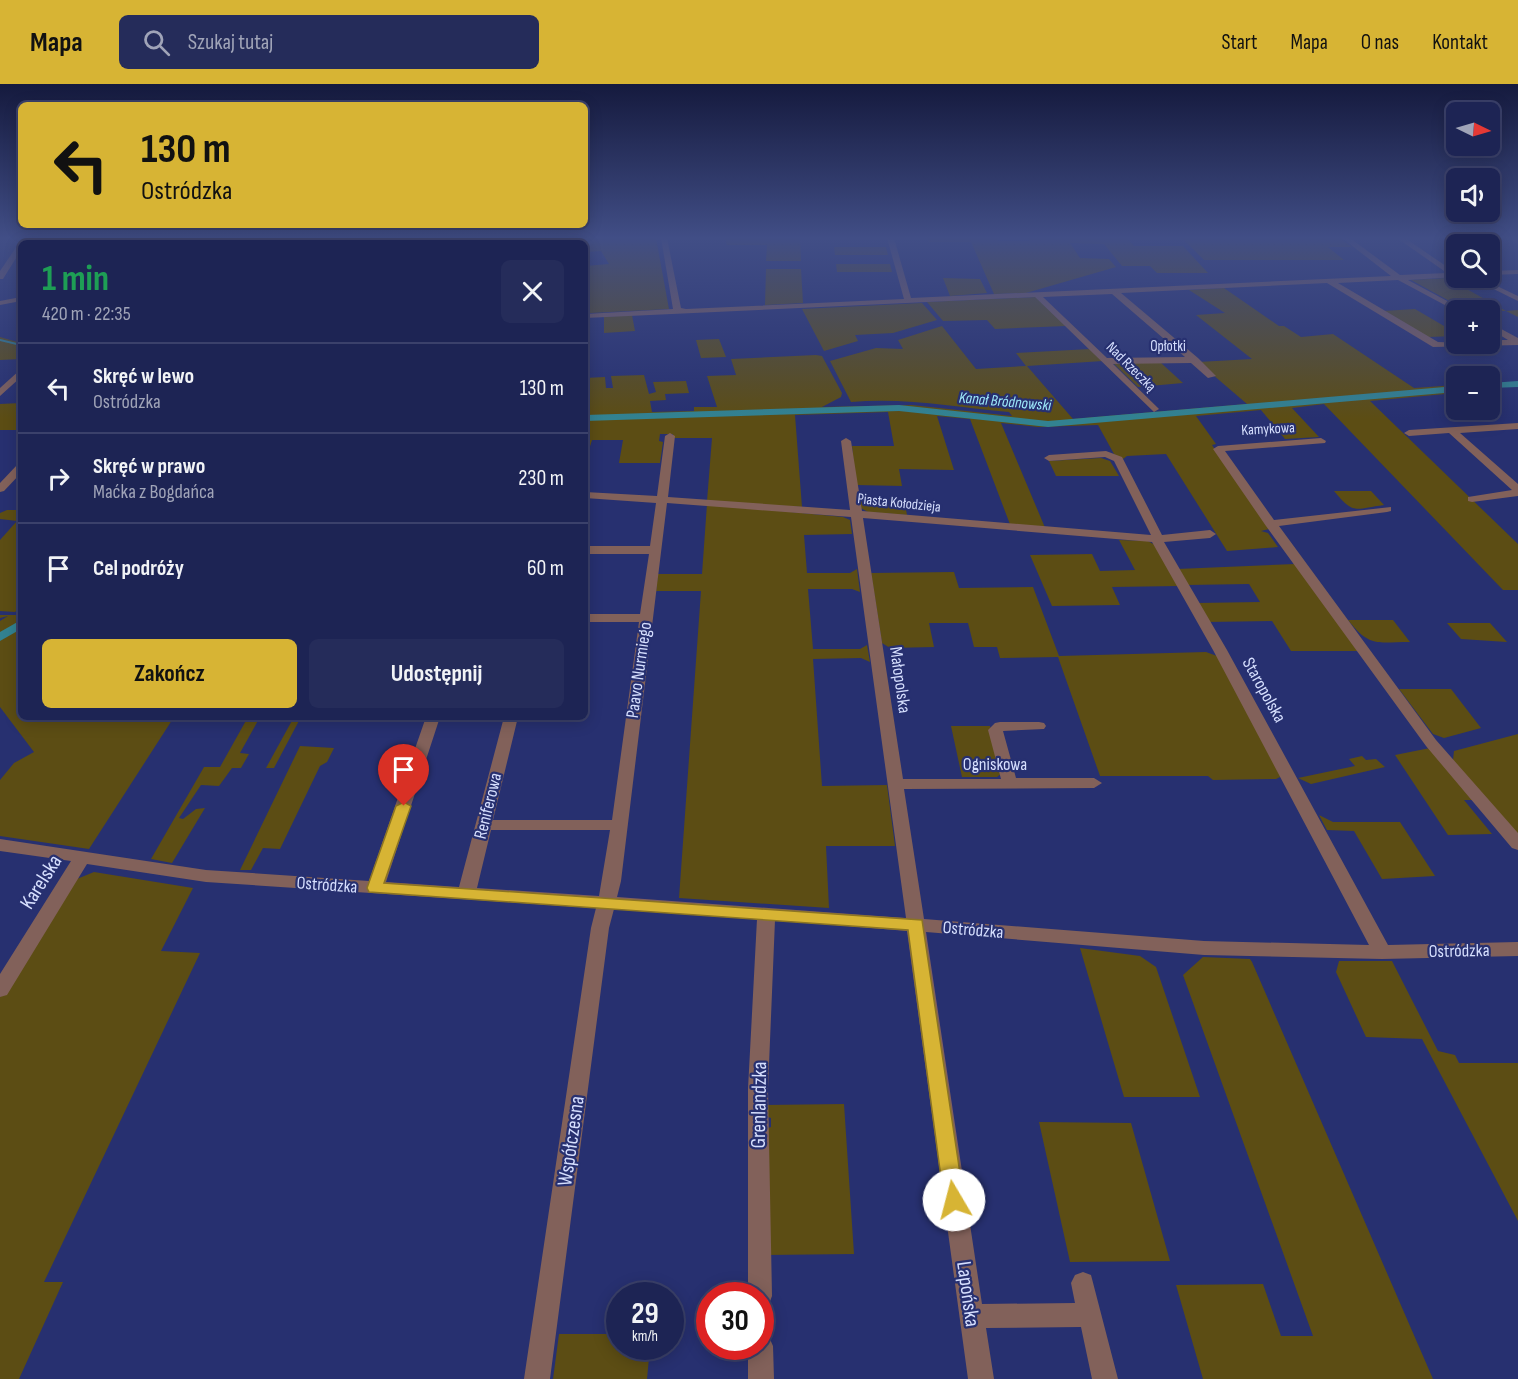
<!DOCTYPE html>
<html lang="pl">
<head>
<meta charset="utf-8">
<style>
  body { margin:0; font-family:"Sofia Sans Condensed",sans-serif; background:#252c5a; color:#f1f3f6; height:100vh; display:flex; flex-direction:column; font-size:22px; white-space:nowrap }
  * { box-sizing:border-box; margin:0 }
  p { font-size:20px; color:#a0a4b8 }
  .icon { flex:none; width:33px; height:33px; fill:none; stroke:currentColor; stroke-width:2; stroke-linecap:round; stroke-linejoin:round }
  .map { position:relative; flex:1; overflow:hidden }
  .details { position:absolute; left:18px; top:156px; width:570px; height:480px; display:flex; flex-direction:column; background:#1d2454; border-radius:9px; box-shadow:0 3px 15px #0003,0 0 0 2px #3b416b }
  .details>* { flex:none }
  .hud { position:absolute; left:18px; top:18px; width:570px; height:126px; border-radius:9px; box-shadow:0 3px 15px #0003,0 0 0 2px #3b416b; background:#d7b434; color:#111; overflow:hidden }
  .needle { width:39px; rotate:95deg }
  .tools { position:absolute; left:1446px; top:18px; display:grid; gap:12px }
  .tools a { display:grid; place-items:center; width:54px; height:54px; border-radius:9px; background:#1d2454; box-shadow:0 3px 15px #0003,0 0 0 2px #3b416b; font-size:30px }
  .speed { position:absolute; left:606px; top:1198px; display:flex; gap:12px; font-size:30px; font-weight:700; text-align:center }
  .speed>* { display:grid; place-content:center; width:78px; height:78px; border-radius:50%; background:#1d2454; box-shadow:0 3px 15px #0003,0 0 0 2px #3b416b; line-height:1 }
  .speed small { font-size:15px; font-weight:400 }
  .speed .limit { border:9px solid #d22; background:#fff; color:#111 }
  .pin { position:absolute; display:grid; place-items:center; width:51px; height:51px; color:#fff; margin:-62px -26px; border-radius:50% 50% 50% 0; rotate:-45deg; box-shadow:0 0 6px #0007 }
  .pin .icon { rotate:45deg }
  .me { position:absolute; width:66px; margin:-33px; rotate:352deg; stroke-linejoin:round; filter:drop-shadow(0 0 4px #0008) }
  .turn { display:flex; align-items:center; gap:21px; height:126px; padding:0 24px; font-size:27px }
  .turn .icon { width:78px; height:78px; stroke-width:2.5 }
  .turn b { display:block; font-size:42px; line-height:51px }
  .round { display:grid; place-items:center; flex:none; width:63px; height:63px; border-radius:9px; background:#252c5a }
  .head { display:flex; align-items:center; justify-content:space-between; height:102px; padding:0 24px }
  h1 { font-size:36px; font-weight:700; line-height:45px; color:#1e9e55 }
  .primary-button { display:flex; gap:12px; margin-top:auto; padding:12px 24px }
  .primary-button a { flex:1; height:69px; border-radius:9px; background:#d7b434; color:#111; font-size:24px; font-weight:700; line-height:69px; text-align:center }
  .primary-button a+a { background:#252c5a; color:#f1f3f6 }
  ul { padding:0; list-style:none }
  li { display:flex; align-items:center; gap:18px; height:90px; padding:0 24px; border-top:2px solid #3b416b }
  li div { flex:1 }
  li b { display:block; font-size:22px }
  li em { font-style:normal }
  header { display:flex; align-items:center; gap:36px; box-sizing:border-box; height:84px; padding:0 30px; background:#d7b434; color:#111 }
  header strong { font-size:28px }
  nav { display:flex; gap:33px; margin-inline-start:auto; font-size:21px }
  .search { width:420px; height:54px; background:#252c5a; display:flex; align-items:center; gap:15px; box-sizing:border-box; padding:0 21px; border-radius:9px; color:#a0a4b8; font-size:22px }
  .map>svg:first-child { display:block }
  .green { fill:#5c4d14 }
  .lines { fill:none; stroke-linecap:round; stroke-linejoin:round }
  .stream { stroke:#328291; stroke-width:2 }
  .canal { fill:#328291; fill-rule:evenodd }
  .minor { fill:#82615a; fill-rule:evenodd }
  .shaded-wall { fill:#3c4570 }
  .route { fill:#d7b434; stroke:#8c7522; stroke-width:1.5 }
  .labels { text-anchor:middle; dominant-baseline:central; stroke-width:4.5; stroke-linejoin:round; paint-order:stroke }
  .far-street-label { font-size:15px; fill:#d6dffe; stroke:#273070 }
  .far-water-label { font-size:16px; font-style:italic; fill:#9de8f9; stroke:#273070 }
  .street-label { font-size:18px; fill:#d6dffe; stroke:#273070 }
  .near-street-label { font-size:21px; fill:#d6dffe; stroke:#273070 }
</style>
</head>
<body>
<header>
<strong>Mapa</strong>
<div class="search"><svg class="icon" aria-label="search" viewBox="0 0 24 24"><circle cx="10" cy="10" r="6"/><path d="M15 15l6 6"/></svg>Szukaj tutaj</div>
<nav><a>Start</a><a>Mapa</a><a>O nas</a><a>Kontakt</a></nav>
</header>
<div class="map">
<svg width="1518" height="1295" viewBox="0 0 1518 1295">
  <rect width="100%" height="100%" fill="#273070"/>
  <g class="green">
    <polygon points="241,154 318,154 317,159 241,159"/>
    <polygon points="561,154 656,154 669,225 590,229 589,231 585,231 585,182 609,180 601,167 585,168 585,159 541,159"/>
    <polygon points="725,154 800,154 801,177 766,177 767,161 727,161"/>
    <polygon points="928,154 996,154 998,157 1029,157 1028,154 1127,154 1134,162 1183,162 1208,189 1157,189 1150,182 1122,182 1104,160 1070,159 1080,174 1109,175 1116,183 1026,209 994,210 971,158 929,158"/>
    <polygon points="1182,154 1340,154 1352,163 1328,163 1344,176 1204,176"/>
    <polygon points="834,163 886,163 888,171 835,171"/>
    <polygon points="836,180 890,180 892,188 837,188"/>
    <polygon points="766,185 801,185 803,219 765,221"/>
    <polygon points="943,194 980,195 987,209 950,212"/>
    <polygon points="1447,194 1506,227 1518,226 1518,233 1506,227 1466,226 1411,196"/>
    <path d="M1224 204 1279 242H1284L1301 253 1333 250 1414 304 1456 301V309L1370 317 1518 460V506H1503L1324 320 1292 324 1319 353 1285 355 1261 326 1196 332 1216 360 1212 361 1269 445 1261 447 1268 449 1278 463 1227 467 1166 370 1127 372 1123 375 1114 370 1098 341 1038 343 1001 339 1046 446 1011 443 970 335 937 332 954 386 899 385 902 402 856 401 852 362H894L888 328 795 331 802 423 707 417 712 354H673V350H660L659 357 663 358 660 379H619L623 356H592L588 369H585V294L605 293 606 304H613L611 292 644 291 649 310 656 308 653 298 686 297 689 309 665 310 666 316 650 317 652 328 694 327V323H717L707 292 736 291 731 275 816 271 822 272 842 309 841 313 822 323 912 321 1012 332 1009 328C956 323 904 313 851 318L830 277 876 264 903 265 898 256 942 242 976 285 1026 282 1016 269 1090 265 1103 277 1027 282 1073 335 1247 320 1198 278 1252 275 1196 231 1225 229 1189 206Z"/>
    <polygon points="1036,213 1066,242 995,245 987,236 943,237 927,218"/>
    <polygon points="922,219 937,236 893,249 855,251 858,257 824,267 802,225"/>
    <polygon points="1415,225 1456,249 1456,252 1428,253 1383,227"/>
    <polygon points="632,231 635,247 604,249 604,233"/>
    <polygon points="0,253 21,259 21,275 0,276"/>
    <polygon points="719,255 726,273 701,274 696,256"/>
    <polygon points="1160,278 1183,299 1138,303 1114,280"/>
    <polygon points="21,319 21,340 16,346 0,346 0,320"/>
    <polygon points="1101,374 1110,377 1119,392 1056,392 1049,377"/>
    <path d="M1334 407H1371L1384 421C1354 425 1354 431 1334 407Z"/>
    <polygon points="858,415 904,415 907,431 868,428 859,423"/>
    <polygon points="707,420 843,433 850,436 852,450 804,451 807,489 850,489 857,485 860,508 852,505 808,505 813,565 860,565 867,561 870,578 861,574 813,575 822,702 887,701 895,762 826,762 829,824 679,814 701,507 656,507 658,490 702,490"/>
    <polygon points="7,426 21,426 21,522 15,528 0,527 0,456 17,437 0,435 0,429"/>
    <polygon points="1119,456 1148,457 1155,461 1179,502 1112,503 1120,521 1052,522 1030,471 1092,470 1100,487 1135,486"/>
    <polygon points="1295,480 1358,567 1291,567 1272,537 1207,538 1197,519 1260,518 1249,500 1187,501 1177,485"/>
    <polygon points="954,488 959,504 1033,503 1059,572 1206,568 1217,572 1282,692 1276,695 1213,696 1208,692 1100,692 1058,573 1000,574 997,563 974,563 968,539 929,539 934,563 890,564 882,559 871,489"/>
    <polygon points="0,531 21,531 21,633 174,633 89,765 0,752 0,696 14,679 34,668 0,623 0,537 8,532 0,534"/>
    <path d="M1348 536H1393L1410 558C1377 558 1370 564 1348 536Z"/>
    <polygon points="1447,539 1490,539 1507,558 1461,555"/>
    <polygon points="1399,605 1451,605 1481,644 1444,654 1433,650"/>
    <polygon points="248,633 260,633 240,669 249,670 241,684 232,684 219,702 201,701 179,734 183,735 196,725 205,724 172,779 151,775 204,683 220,683"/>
    <polygon points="294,633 301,633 274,684 266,684"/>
    <polygon points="951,642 990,642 1002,689 997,693 962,693"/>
    <polygon points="1518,650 1518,752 1453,676 1454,667"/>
    <polygon points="300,662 334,664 327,678 320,682 280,765 263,764 251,786 240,786"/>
    <polygon points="1430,664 1474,716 1464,716 1492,750 1448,751 1395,671"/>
    <polygon points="1362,672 1366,676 1376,675 1385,683 1311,700 1298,694 1355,682 1349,675"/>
    <polygon points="1319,731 1333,738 1400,738 1435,792 1382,795 1354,747 1327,746"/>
    <polygon points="94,788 193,804 161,867 200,869 44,1198 63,1198 19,1295 0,1295 0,913 72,797"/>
    <polygon points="1080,864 1140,872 1156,883 1200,1013 1124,1013"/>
    <polygon points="1203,873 1250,875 1252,878 1433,1295 1203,1295 1176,1201 1263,1200 1281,1252 1313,1252 1183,891"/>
    <polygon points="1339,877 1392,877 1438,967 1455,971 1459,979 1518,979 1518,1137 1422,955 1366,953 1336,888"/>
    <polygon points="844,1020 854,1170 766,1171 764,1045 771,1043 771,1034 764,1032 764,1021"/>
    <polygon points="1039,1038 1131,1039 1170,1177 1070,1178"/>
    <polygon points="559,1250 619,1250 620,1263 650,1263 647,1295 553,1295"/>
  </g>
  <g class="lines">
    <polyline class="stream" points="0,256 21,261"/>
    <g class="canal">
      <polygon points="1518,297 1518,303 1490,304 1490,299"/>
      <polygon points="1456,302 1456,308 1048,343 899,327 585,337 585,331 899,321 1048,337"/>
      <polygon points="21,536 21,545 0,557 0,548"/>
    </g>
    <g class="minor">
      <polygon points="184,154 190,154 190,159 182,159"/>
      <polygon points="353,154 359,154 360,159 352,159"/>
      <polygon points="411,154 417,154 419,159 411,159"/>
      <polygon points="471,154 477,154 479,159 471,159"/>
      <polygon points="547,154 558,154 544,159 532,159"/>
      <path d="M661 154H667L681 224 686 225 904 215 887 154H894L911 214 1391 192 1342 154H1350L1400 191 1447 189 1397 154H1405L1456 189V193L1408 196 1464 226 1456 227 1398 196 1338 199 1438 258 1490 260V256H1508L1490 245V239L1518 254V261L1433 263 1327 199 1121 209 1198 274 1216 292 1208 294 1191 279 1113 280 1157 323 1159 325 1154 328 1035 213 585 234V230L673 225ZM1112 210 1185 273 1107 274 1043 213Z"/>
      <polygon points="1453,154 1461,154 1470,160 1462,160"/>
      <polygon points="1509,154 1517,154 1518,160"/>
      <polygon points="19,159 24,159 21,159 21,166 3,195 0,195 0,187"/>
      <polygon points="1518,186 1518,190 1490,191 1490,187"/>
      <polygon points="1471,194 1480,194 1518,212 1518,217"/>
      <polygon points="21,213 21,217 0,221 0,217"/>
      <polygon points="21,285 21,293 0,312 0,304"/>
      <polygon points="1518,339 1518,345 1460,349 1518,400 1518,412 1472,418 1468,417 1468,413 1512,406 1449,349 1409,352 1404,349 1409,346"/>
      <path d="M670 349 675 352 668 413 850 426 841 357 846 354 851 357 862 427 1151 451 1114 377 1105 373 1049 377 1044 374 1049 371 1106 367 1122 373 1162 451 1210 446 1216 450 1210 454 1164 458 1227 566 1388 861 1518 858V872L1382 875 1204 871 926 848 982 1220 1075 1219 1071 1199 1075 1191 1083 1188 1091 1191 1118 1295H1092L1081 1243 986 1244 994 1295H968L907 847 775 836 768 1005 772 1212 769 1220 760 1223V1212H748V1005L757 835 614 825 609 844 550 1295H524L591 844 596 824 206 798 87 780 7 911 0 913V890L71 777 0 767V755L206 786 369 797 426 633H440L386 798 459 803 504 633H518L493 736H612L639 538H585V530H640L649 470H585V462H650L656 419 585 414V408L657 412 665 352ZM667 419 851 433 906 834 617 813 621 797ZM863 434 1152 458 1213 566 1369 861 1204 857 924 835 904 705 1094 704 1102 699 1094 694H1016L1003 647 1044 645 1046 642 1044 639 1039 638H1000L995 639 988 646 1001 695H903ZM491 746H610L599 812 477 804Z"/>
      <polygon points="1321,354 1326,357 1325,359 1225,367 1274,436 1391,423 1391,427 1387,428 1279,442 1436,656 1518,749 1518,766 1512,764 1426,662 1266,442 1213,365 1218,362"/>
      <polygon points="21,380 21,389 4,407 0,408 0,399 17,381"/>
      <polygon points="760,1250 769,1253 773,1262 774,1295 748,1295 748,1263 760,1263"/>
    </g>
  </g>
  <polygon class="shaded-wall" points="39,154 73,154 41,158"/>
  <linearGradient id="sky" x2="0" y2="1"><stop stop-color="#151a3e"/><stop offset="0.46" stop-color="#414e86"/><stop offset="1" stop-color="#414e86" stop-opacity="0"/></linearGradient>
  <rect width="1518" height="335" fill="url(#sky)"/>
  <polygon class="route" points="404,718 411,722 384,799 922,836 964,1116 961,1123 954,1125 947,1123 944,1116 908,846 369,808 367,804 396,722"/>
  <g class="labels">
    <g class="far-street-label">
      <text x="1168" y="262">Opłotki</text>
      <text transform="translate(1131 283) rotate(45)">Nad Rzeczką</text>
      <text transform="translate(1268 345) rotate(-3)">Kamykowa</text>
      <text transform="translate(899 419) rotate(6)">Piasta Kołodzieja</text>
    </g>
    <g class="far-water-label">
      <text transform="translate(1005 318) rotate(5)">Kanał Bródnowski</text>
    </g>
    <g class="street-label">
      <text transform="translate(639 586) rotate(-82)">Paavo Nurmiego</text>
      <text transform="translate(900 596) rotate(82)">Małopolska</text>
      <text transform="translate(1264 606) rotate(61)">Staropolska</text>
      <text x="995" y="680">Ogniskowa</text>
      <text transform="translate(488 722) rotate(-76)">Reniferowa</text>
      <text transform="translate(327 801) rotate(4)">Ostródzka</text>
      <text transform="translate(973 846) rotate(5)">Ostródzka</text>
      <text transform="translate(1459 867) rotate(-1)">Ostródzka</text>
    </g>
    <g class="near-street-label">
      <text transform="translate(41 798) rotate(-58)">Karelska</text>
      <text transform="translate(759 1021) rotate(-89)">Grenlandzka</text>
      <text transform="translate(571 1057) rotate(-82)">Współczesna</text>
      <text transform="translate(968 1210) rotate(82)">Lapońska</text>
    </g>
  </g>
</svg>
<div class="tools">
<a><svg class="needle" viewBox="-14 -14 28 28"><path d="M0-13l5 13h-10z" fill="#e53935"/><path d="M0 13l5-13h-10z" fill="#a0a4b8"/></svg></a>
<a><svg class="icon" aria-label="sound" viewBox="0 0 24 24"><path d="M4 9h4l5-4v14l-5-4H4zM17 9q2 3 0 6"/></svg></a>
<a><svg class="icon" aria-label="search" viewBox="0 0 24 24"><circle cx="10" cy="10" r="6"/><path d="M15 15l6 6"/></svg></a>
<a>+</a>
<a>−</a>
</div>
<div class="speed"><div>29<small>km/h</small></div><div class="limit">30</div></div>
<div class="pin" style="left:404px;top:722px;background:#d93025"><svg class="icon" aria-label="arrive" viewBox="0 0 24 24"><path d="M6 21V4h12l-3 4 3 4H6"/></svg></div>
<svg class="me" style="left:954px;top:1116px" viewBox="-20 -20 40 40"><circle r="19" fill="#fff"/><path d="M0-13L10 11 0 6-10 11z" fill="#d7b434"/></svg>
<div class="hud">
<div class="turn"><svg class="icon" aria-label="left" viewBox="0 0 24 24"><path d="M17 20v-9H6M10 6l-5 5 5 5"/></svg><div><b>130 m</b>Ostródzka</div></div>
</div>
<section class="details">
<div class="head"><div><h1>1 min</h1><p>420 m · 22:35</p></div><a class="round"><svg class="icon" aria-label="close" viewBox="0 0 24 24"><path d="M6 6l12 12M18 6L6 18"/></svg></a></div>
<ul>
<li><svg class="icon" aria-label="left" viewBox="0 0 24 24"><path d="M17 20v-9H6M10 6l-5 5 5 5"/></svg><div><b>Skręć w lewo</b><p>Ostródzka</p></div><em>130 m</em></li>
<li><svg class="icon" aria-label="right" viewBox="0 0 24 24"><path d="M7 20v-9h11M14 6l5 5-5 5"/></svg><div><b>Skręć w prawo</b><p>Maćka z Bogdańca</p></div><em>230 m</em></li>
<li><svg class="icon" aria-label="arrive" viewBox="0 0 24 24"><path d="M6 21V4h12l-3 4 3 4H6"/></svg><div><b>Cel podróży</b></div><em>60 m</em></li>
</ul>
<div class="primary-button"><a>Zakończ</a><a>Udostępnij</a></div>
</section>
</div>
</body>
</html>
